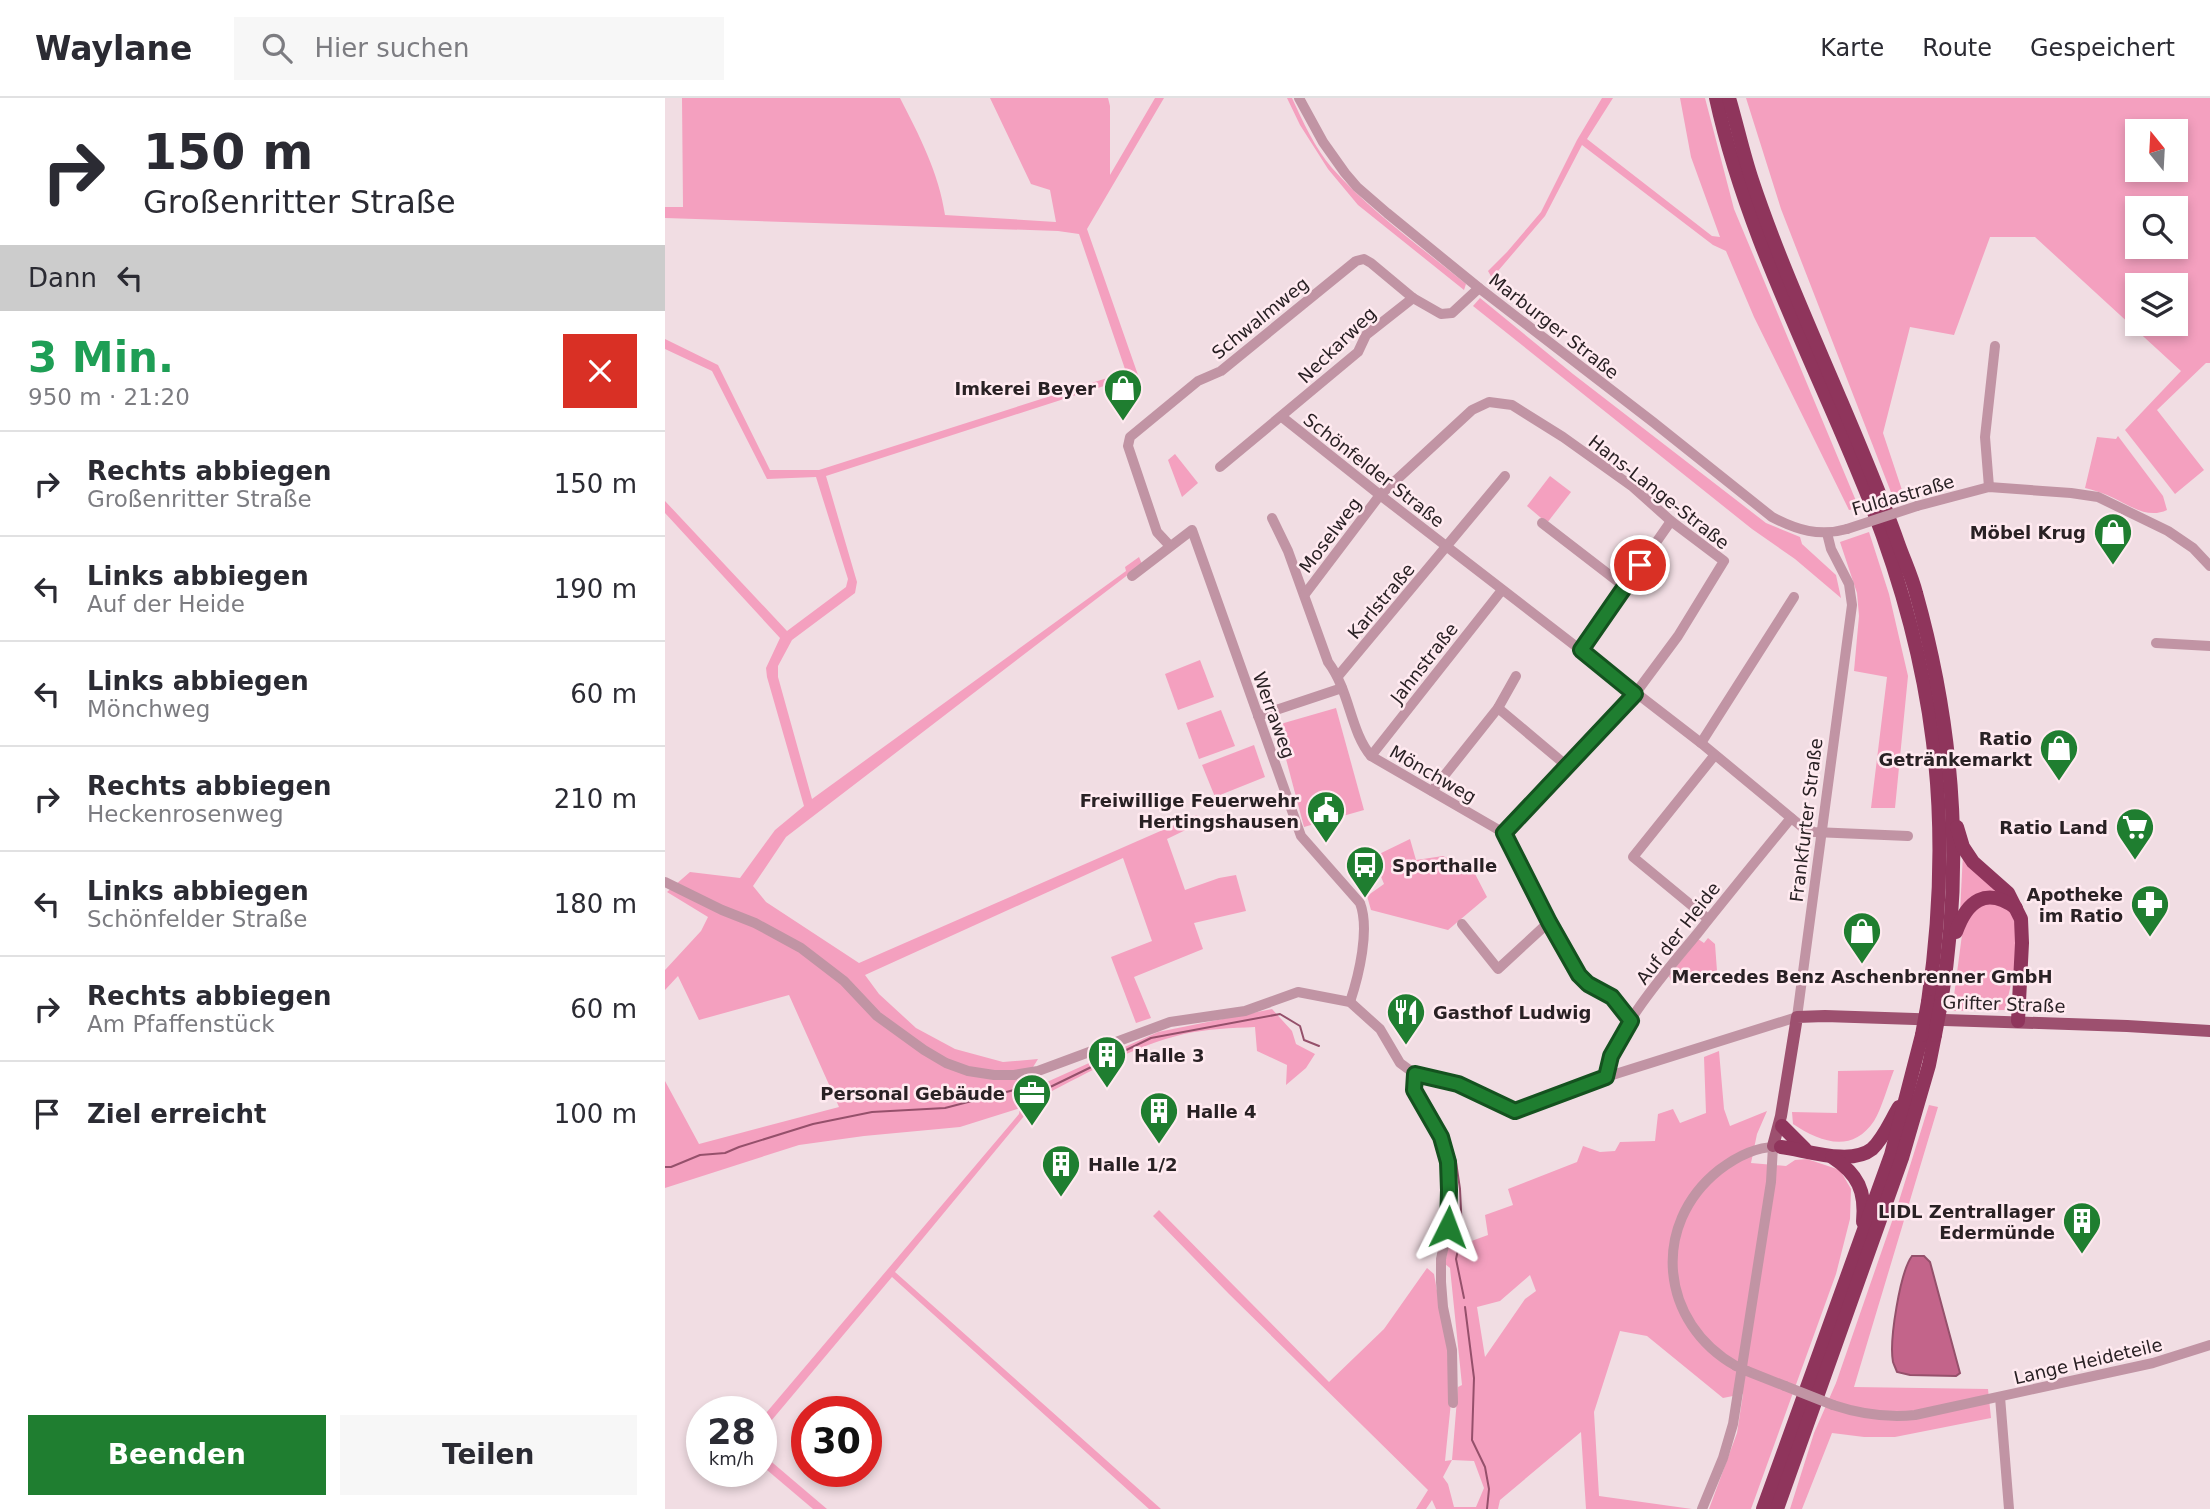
<!DOCTYPE html>
<html lang="de">
<head>
<meta charset="utf-8">
<style>
  body { margin:0; font-family:"DejaVu Sans",sans-serif; background:#f7f7f7; color:#2b2b33; height:100vh; display:flex; flex-direction:column; font-size:26px; white-space:nowrap }
  * { box-sizing:border-box; margin:0 }
  p { font-size:23px; color:#7c7c81 }
  .icon { flex:none; width:38px; height:38px; fill:none; stroke:currentColor; stroke-width:2; stroke-linecap:round; stroke-linejoin:round }
  .map { position:relative; flex:1; overflow:hidden }
  .panel { display:flex; flex-direction:column; background:#fff; width:665px }
  .panel>* { flex:none }
  .hud { background:#fff; color:#2b2b33; overflow:hidden }
  .needle { width:46px; rotate:342deg }
  .controls { position:absolute; left:1460px; top:21px; display:grid; gap:14px }
  .controls a { display:grid; place-items:center; width:63px; height:63px; border-radius:0px; background:#fff; box-shadow:0 4px 10px #0003; font-size:35px }
  .speed { position:absolute; left:21px; top:1298px; display:flex; gap:14px; font-size:35px; font-weight:700; text-align:center }
  .speed>* { display:grid; place-content:center; width:91px; height:91px; border-radius:50%; background:#fff; box-shadow:0 4px 10px #0003; line-height:1 }
  .speed small { font-size:18px; font-weight:400 }
  .speed .limit { border:10px solid #d22; background:#fff; color:#111 }
  .pin { position:absolute; display:grid; place-items:center; width:60px; height:60px; color:#fff; margin:-30px; border:4px solid #fff; border-radius:50%; box-shadow:0 2px 7px #0007 }
  .me { position:absolute; width:77px; margin:-38px; rotate:3deg; stroke-linejoin:round; filter:drop-shadow(0 0 5px #0008) }
  .turn { display:flex; align-items:center; gap:24px; height:147px; padding:0 28px; font-size:32px }
  .turn .icon { width:91px; height:91px; stroke-width:2.5 }
  .turn b { display:block; font-size:49px; line-height:60px }
  .then { display:flex; align-items:center; height:66px; padding:0 28px; background:#0003; gap:14px; font-size:26px }
  .round { display:grid; place-items:center; flex:none; width:74px; height:74px; border-radius:0px; background:#f7f7f7 }
  .head { display:flex; align-items:center; justify-content:space-between; height:119px; padding:0 28px }
  h1 { font-size:42px; font-weight:700; line-height:52px; color:#1e9e55 }
  .cta { display:flex; gap:14px; margin-top:auto; padding:14px 28px }
  .cta a { flex:1; height:80px; border-radius:0px; background:#1f7e30; color:#fff; font-size:28px; font-weight:700; line-height:80px; text-align:center }
  .cta a+a { background:#f7f7f7; color:#2b2b33 }
  ul { padding:0; list-style:none }
  li { display:flex; align-items:center; gap:21px; height:105px; padding:0 28px; border-top:2px solid #e1e1e2 }
  li div { flex:1 }
  li b { display:block; font-size:26px }
  li em { font-style:normal }
  header { display:flex; align-items:center; gap:42px; box-sizing:border-box; height:98px; padding:0 35px; background:#fff; border-bottom:2px solid #e1e1e2 }
  header strong { font-size:33px }
  nav { display:flex; gap:38px; margin-inline-start:auto; font-size:24px }
  .search { width:490px; height:63px; background:#f7f7f7; display:flex; align-items:center; gap:18px; box-sizing:border-box; padding:0 24px; border-radius:0px; color:#7c7c81; font-size:26px }
  main { display:flex; flex:1; min-height:0 }
  .map>svg:first-child { display:block }
  .green { fill:#f4a0bf; fill-rule:evenodd }
  .water { fill:#c3648a; stroke:#95506b; stroke-width:2 }
  .lines { fill:none; stroke-linecap:round; stroke-linejoin:round }
  .stream { stroke:#95506b; stroke-width:2 }
  .minor { stroke:#c194a4; stroke-width:10 }
  .major { stroke:#9d506f; stroke-width:12 }
  .highway { stroke:#8f355c; stroke-width:14 }
  .minor-bridge { stroke:#c194a4; stroke-width:10 }
  .highway-bridge { stroke:#8f355c; stroke-width:14 }
  .route-casing { stroke:#14521f; stroke-width:18 }
  .route { stroke:#1f7e30; stroke-width:12 }
  .labels { text-anchor:middle; dominant-baseline:central; stroke-width:5; stroke-linejoin:round; paint-order:stroke }
  .street-label { font-size:18px; fill:#292124; stroke:#ffeaf0 }
  .poi-label { font-size:18px; font-weight:bold; fill:#292124; stroke:#ffeaf0; text-anchor:end }
</style>
</head>
<body>
<header>
<strong>Waylane</strong>
<div class="search"><svg class="icon" aria-label="search" viewBox="0 0 24 24"><circle cx="10" cy="10" r="6"/><path d="M15 15l6 6"/></svg>Hier suchen</div>
<nav><a>Karte</a><a>Route</a><a>Gespeichert</a></nav>
</header>
<main>
<section class="panel">
<div class="hud">
<div class="turn"><svg class="icon" aria-label="right" viewBox="0 0 24 24"><path d="M7 20v-9h11M14 6l5 5-5 5"/></svg><div><b>150 m</b>Großenritter Straße</div></div>
<div class="then">Dann<svg class="icon" aria-label="left" viewBox="0 0 24 24"><path d="M17 20v-9H6M10 6l-5 5 5 5"/></svg></div>
</div>
<div class="head"><div><h1>3 Min.</h1><p>950 m · 21:20</p></div><a class="round" style="background:#d93025;color:#fff"><svg class="icon" aria-label="close" viewBox="0 0 24 24"><path d="M6 6l12 12M18 6L6 18"/></svg></a></div>
<ul>
<li><svg class="icon" aria-label="right" viewBox="0 0 24 24"><path d="M7 20v-9h11M14 6l5 5-5 5"/></svg><div><b>Rechts abbiegen</b><p>Großenritter Straße</p></div><em>150 m</em></li>
<li><svg class="icon" aria-label="left" viewBox="0 0 24 24"><path d="M17 20v-9H6M10 6l-5 5 5 5"/></svg><div><b>Links abbiegen</b><p>Auf der Heide</p></div><em>190 m</em></li>
<li><svg class="icon" aria-label="left" viewBox="0 0 24 24"><path d="M17 20v-9H6M10 6l-5 5 5 5"/></svg><div><b>Links abbiegen</b><p>Mönchweg</p></div><em>60 m</em></li>
<li><svg class="icon" aria-label="right" viewBox="0 0 24 24"><path d="M7 20v-9h11M14 6l5 5-5 5"/></svg><div><b>Rechts abbiegen</b><p>Heckenrosenweg</p></div><em>210 m</em></li>
<li><svg class="icon" aria-label="left" viewBox="0 0 24 24"><path d="M17 20v-9H6M10 6l-5 5 5 5"/></svg><div><b>Links abbiegen</b><p>Schönfelder Straße</p></div><em>180 m</em></li>
<li><svg class="icon" aria-label="right" viewBox="0 0 24 24"><path d="M7 20v-9h11M14 6l5 5-5 5"/></svg><div><b>Rechts abbiegen</b><p>Am Pfaffenstück</p></div><em>60 m</em></li>
<li><svg class="icon" aria-label="arrive" viewBox="0 0 24 24"><path d="M6 21V4h12l-3 4 3 4H6"/></svg><div><b>Ziel erreicht</b></div><em>100 m</em></li>
</ul>
<div class="cta"><a>Beenden</a><a>Teilen</a></div>
</section>
<div class="map">
<svg width="1545" height="1411" viewBox="0 0 1545 1411">
  <rect width="100%" height="100%" fill="#f1dde3"/>
  <g class="green">
    <path d="M17 0H235C254 37 274 75 280 117L391 124 385 92 366 86 325 0H443L445 8V77L490 0H499L422 131 473 277 161 378 192 484 190 495 127 542 113 568V579L147 701 461 473 460 469 474 459 477 466 121 739 88 788 101 804 194 865 532 717 535 725 502 741 520 792 554 780 571 777 581 813 529 825 538 851 469 879 486 920 471 925 446 859 487 843 458 760 200 877 214 896 251 930 290 951 338 964 373 961 357 987 354 999 369 1006 230 1174 496 1411H484L227 1179 96 1335V1321L354 1016 355 1010 295 1029 199 1038 134 1047 0 1090V983L34 1046 174 1009 124 897 34 922 13 878 0 892V872L36 833 43 819 2 794 25 774 75 780 110 732 139 708 102 579 101 570 115 540 0 415V403L122 533 181 489 183 481 151 379 102 381 47 273 0 251V241L53 267 105 372H154L461 274 414 136 393 133 0 120V109H18Z"/>
    <path d="M622 0H627C638 24 650 50 667 70 706 114 756 149 801 186L799 192 693 107 663 71 635 27Z"/>
    <polygon points="937,0 948,0 922,41 1047,138 1055,139 1026,59 1015,0 1040,0 1069,111 1194,410 1184,412 1089,219 1061,153 1048,147 917,47 880,118 827,180 823,173 842,154 876,114 912,42"/>
    <path d="M1081 0H1545V265H1541L1492 312 1539 372 1510 396 1460 332 1516 273 1370 139H1325L1289 237 1245 229 1218 335 1238 395 1229 402 1116 111ZM1472 33H1510V72H1472ZM1472 110H1510V149H1472ZM1472 187H1510V226H1472Z"/>
    <polygon points="815,200 908,276 1101,425 1135,439 1137,446 1171,477 1176,500 1130,461 1087,431 808,208"/>
    <path d="M1453 338 1498 398 1502 412C1481 422 1461 405 1442 397 1435 394 1428 392 1420 390L1432 339 1451 341Z"/>
    <polygon points="510,356 533,385 517,399 503,362"/>
    <polygon points="885,378 906,394 882,425 862,408"/>
    <polygon points="1204,434 1224,496 1243,578 1230,710 1206,710 1222,579 1189,573 1194,518 1192,495 1175,444"/>
    <polygon points="535,562 549,599 513,612 500,576"/>
    <polygon points="671,610 699,712 639,729 612,627"/>
    <polygon points="556,612 570,648 534,661 521,625"/>
    <polygon points="589,647 600,679 550,699 537,667"/>
    <polygon points="745,741 751,762 778,758 808,772 822,799 783,832 706,812 702,798 719,786 708,759"/>
    <polygon points="1298,755 1340,796 1295,815"/>
    <path d="M1329 804C1336 807 1343 809 1347 817 1359 842 1346 886 1340 912L1287 913 1298 829 1315 806Z"/>
    <polygon points="1043,840 1050,846 1052,873 1047,883 1040,886 1006,883 1004,878 1033,841 1039,845"/>
    <path d="M607 911 627 933 631 946 650 956 641 970 621 987 622 967 592 953 590 929C567 930 542 931 519 936 469 948 425 974 379 997L373 988 493 934Z"/>
    <path d="M1054 953 1059 1011 1065 1028 1102 1013 1092 1036 1086 1065 1121 1068 1130 1062 1142 1061 1175 1072 1186 1091 1185 1121 1171 1176 1086 1411H1044L1072 1335 1078 1296 1058 1300 982 1238 955 1233 929 1314 934 1398 1027 1411H921L916 1334 835 1402 833 1411H771L767 1402 761 1411H751L763 1392 564 1196 488 1118 494 1112 664 1284 719 1231 762 1170 769 1176 782 1249 786 1304 780 1363 787 1362 793 1289 797 1287 785 1170 780 1166 787 1127 799 1126 801 1145 823 1137 820 1117 848 1107 843 1091 912 1064 918 1048 935 1054 950 1053 955 1044 990 1043 993 1016 1008 1011 1015 1025 1041 1015 1039 959ZM865 1177 871 1193 860 1201 820 1259 812 1209 835 1203ZM787 1362 809 1363 819 1390 811 1409H789L783 1386 778 1379Z"/>
    <path d="M1229 972C1223 987 1217 1010 1209 1023 1187 1056 1155 1044 1128 1026L1127 1014 1172 1015 1173 973Z"/>
    <polygon points="1264,1007 1273,1009 1189,1289 1323,1291 1326,1320 1230,1339 1199,1339 1167,1335 1137,1411 1125,1411 1149,1335 1171,1285 1233,1106"/>
    <polygon points="96,1355 162,1411 148,1411 96,1367"/>
  </g>
  <path class="water" d="M1247 1158H1259L1265 1164 1295 1275 1291 1278 1245 1277 1232 1274C1231 1271 1229 1267 1228 1264 1224 1243 1235 1174 1247 1158Z"/>
  <g class="lines">
    <g class="stream">
      <polyline points="783,1040 791,1064 795,1091 797,1133 791,1161 799,1200"/>
      <polyline points="0,1069 6,1069 35,1057 60,1055 74,1049 148,1026 207,1014 280,1010 349,992 379,992 486,940 615,916 635,928 639,942 654,948"/>
      <polyline points="800,1209 809,1280 807,1342 820,1369 824,1391 822,1411"/>
    </g>
    <g class="minor">
      <path d="M634 0 658 44 680 75 692 89 722 115 814 190 988 324 1107 419C1132 432 1154 439 1182 431"/>
      <polyline points="617,319 715,397 1036,645 1136,728 1149,734 1243,738"/>
      <polyline points="555,369 693,254 701,237 748,200"/>
      <polyline points="1324,389 1320,339 1330,248"/>
      <polyline points="1252,408 1324,389 1406,395 1433,399 1503,433 1528,450 1545,468"/>
      <path d="M607 420 623 453 663 564C685 593 685 633 706 658L839 735 884 824 914 877 923 886 947 899 966 923"/>
      <polyline points="877,425 960,489"/>
      <polyline points="505,448 492,434 463,348 465,339 533,283 556,273 691,163 699,161 706,165 748,200 776,216 787,215 814,190"/>
      <path d="M467 478 527 432 636 738 695 805C705 831 694 877 685 904"/>
      <polyline points="640,496 715,397 807,312 824,304 847,307 898,339 968,389 1006,423 1059,463 1013,538 970,596 839,735"/>
      <polyline points="1491,545 1545,548"/>
      <polyline points="916,552 1006,423"/>
      <polyline points="674,577 840,378"/>
      <polyline points="833,610 902,668"/>
      <polyline points="593,618 677,590"/>
      <polyline points="1036,645 1129,499"/>
      <polyline points="706,658 837,492"/>
      <polyline points="767,693 833,610 851,578"/>
      <polyline points="0,784 57,812 90,825 136,850 179,883 212,918 259,952 281,965 303,973 329,977 349,977 373,973 505,924 580,913 633,894 685,904 715,931 735,965 750,976 793,986 850,1013 941,979 1132,919 1187,507 1184,486 1166,451 1162,435"/>
      <polyline points="1043,821 968,759 1049,658"/>
      <polyline points="797,826 833,871 884,824"/>
      <polyline points="750,976 749,992 776,1039 783,1064 784,1092 783,1129 776,1161 776,1184 778,1209 787,1252 788,1305"/>
      <path d="M941 979C945 937 1004 870 1032 836 1063 797 1094 759 1126 720"/>
      <path d="M1071 1268C995 1225 985 1127 1054 1072 1071 1059 1092 1048 1113 1049"/>
      <polyline points="1082,1273 1120,1288"/>
      <polyline points="1335,1299 1344,1411"/>
      <path d="M1168 1307C1195 1316 1221 1320 1250 1317L1488 1265 1545 1247"/>
      <polyline points="1037,1411 1058,1360 1068,1326 1106,1084 1108,1048"/>
    </g>
    <polyline class="major" points="1108,1048 1116,1018 1132,919 1160,918 1462,928 1545,933"/>
    <g class="highway">
      <path d="M1051 0C1081 137 1148 261 1200 391 1270 564 1290 720 1263 904"/>
      <path d="M1064 0C1072 27 1078 55 1087 82 1112 157 1145 230 1176 303 1196 350 1216 397 1233 445 1239 462 1247 479 1251 495 1289 630 1299 767 1276 905"/>
      <polyline points="1292,729 1298,749 1308,764 1343,795 1356,821 1357,845 1353,923"/>
      <path d="M1291 834C1302 803 1321 788 1351 810"/>
      <polyline points="1117,1028 1140,1051"/>
      <path d="M1116 1049C1141 1052 1186 1068 1207 1051 1219 1040 1226 1022 1234 1009"/>
      <path d="M1167 1059C1193 1076 1201 1093 1198 1124"/>
      <polyline points="1098,1411 1226,1057 1257,937"/>
      <polyline points="1112,1411 1237,1060 1264,967 1270,937"/>
    </g>
    <g class="minor-bridge">
      <polyline points="1182,431 1252,408"/>
      <polyline points="1071,1268 1082,1273"/>
      <polyline points="1120,1288 1168,1307"/>
    </g>
    <g class="highway-bridge">
      <polyline points="1257,937 1263,904"/>
      <polyline points="1270,937 1276,905"/>
    </g>
  </g>
  <g class="lines">
    <g class="route-casing">
      <polyline id="route" points="783,1129 784,1092 783,1064 776,1039 749,992 750,976 793,986 850,1013 941,979 946,958 966,923 947,899 923,886 914,877 884,824 839,735 970,596 916,552 975,467"/>
    </g>
    <use href="#route" class="route"/>
  </g>
  <defs>
    <g id="shop-pin" transform="scale(2.0125)"><path d="M0 17L-7.5 6A9.5 9.5 0 1 1 7.5 6Z" fill="#1f7e30" stroke="#ffeaf0"/><path d="M-5-2.5h2.3a2.7 3.5 0 0 1 5.4 0H5L5.5 6h-11ZM-1.5-2.5h3a1.5 2.3 0 0 0-3 0Z" fill="#fff"/></g>
    <g id="civic-pin" transform="scale(2.0125)"><path d="M0 17L-7.5 6A9.5 9.5 0 1 1 7.5 6Z" fill="#1f7e30" stroke="#ffeaf0"/><path d="M-.6-6.5H3V-4.5H.6V-3L4-1V1h2V6H-6V1h2V-1L-.6-3ZM-1.2 2.5V6h2.4V2.5Z" fill="#fff"/></g>
    <g id="supermarket-pin" transform="scale(2.0125)"><path d="M0 17L-7.5 6A9.5 9.5 0 1 1 7.5 6Z" fill="#1f7e30" stroke="#ffeaf0"/><path d="M-6-5.5h2.5l.6 2H6L4.5 2H-2.5L-4.4-4H-6ZM-1.5 3.2a1.3 1.3 0 1 0 .1 0ZM3 3.2a1.3 1.3 0 1 0 .1 0Z" fill="#fff"/></g>
    <g id="bus-pin" transform="scale(2.0125)"><path d="M0 17L-7.5 6A9.5 9.5 0 1 1 7.5 6Z" fill="#1f7e30" stroke="#ffeaf0"/><path d="M-5-6H5V4H4V6H2V4H-2V6H-4V4H-5ZM-3.5-4V0h7V-4ZM-3.5 1.2v1.5H-2V1.2ZM2 1.2v1.5H3.5V1.2Z" fill="#fff"/></g>
    <g id="pharmacy-pin" transform="scale(2.0125)"><path d="M0 17L-7.5 6A9.5 9.5 0 1 1 7.5 6Z" fill="#1f7e30" stroke="#ffeaf0"/><path d="M-2-6h4v4h4v4h-4v4h-4v-4h-4v-4h4Z" fill="#fff"/></g>
    <g id="restaurant-pin" transform="scale(2.0125)"><path d="M0 17L-7.5 6A9.5 9.5 0 1 1 7.5 6Z" fill="#1f7e30" stroke="#ffeaf0"/><path d="M-5-6h1v4h1v-4h1v4h1v-4h1v5L-1.5 .5V6h-2V.5L-5-1ZM5-6V6H3V1.5H1.5Q1.5-4 5-6Z" fill="#fff"/></g>
    <g id="building-pin" transform="scale(2.0125)"><path d="M0 17L-7.5 6A9.5 9.5 0 1 1 7.5 6Z" fill="#1f7e30" stroke="#ffeaf0"/><path d="M-4-6H4V6H1V3H-1V6H-4ZM-2.5-4.3h1.7v1.8h-1.7ZM.8-4.3h1.7v1.8H.8ZM-2.5-1h1.7V.8h-1.7ZM.8-1h1.7V.8H.8Z" fill="#fff"/></g>
    <g id="office-pin" transform="scale(2.0125)"><path d="M0 17L-7.5 6A9.5 9.5 0 1 1 7.5 6Z" fill="#1f7e30" stroke="#ffeaf0"/><path d="M-6-3h4V-5.5h4V-3h4V5H-6ZM-1-4.5V-3h2v-1.5ZM-6 0V1H6V0Z" fill="#fff"/></g>
  </defs>
  <g fill-rule="evenodd">
    <use href="#shop-pin" x="458" y="290"/>
    <use href="#shop-pin" x="1448" y="434"/>
    <use href="#shop-pin" x="1394" y="650"/>
    <use href="#civic-pin" x="661" y="712"/>
    <use href="#supermarket-pin" x="1470" y="729"/>
    <use href="#bus-pin" x="700" y="767"/>
    <use href="#pharmacy-pin" x="1485" y="806"/>
    <use href="#shop-pin" x="1197" y="833"/>
    <use href="#restaurant-pin" x="741" y="914"/>
    <use href="#building-pin" x="442" y="957"/>
    <use href="#office-pin" x="367" y="995"/>
    <use href="#building-pin" x="494" y="1013"/>
    <use href="#building-pin" x="396" y="1066"/>
    <use href="#building-pin" x="1417" y="1123"/>
  </g>
  <g class="labels">
    <g class="street-label">
      <text transform="translate(595 220) rotate(-39)">Schwalmweg</text>
      <text transform="translate(889 228) rotate(38)">Marburger Straße</text>
      <text transform="translate(672 247) rotate(-44)">Neckarweg</text>
      <text transform="translate(709 372) rotate(38)">Schönfelder Straße</text>
      <text transform="translate(994 394) rotate(38)">Hans-Lange-Straße</text>
      <text transform="translate(1238 397) rotate(-16)">Fuldastraße</text>
      <text transform="translate(665 437) rotate(-53)">Moselweg</text>
      <text transform="translate(716 503) rotate(-50)">Karlstraße</text>
      <text transform="translate(759 565) rotate(-52)">Jahnstraße</text>
      <text transform="translate(609 617) rotate(70)">Werraweg</text>
      <text transform="translate(768 676) rotate(30)">Mönchweg</text>
      <text transform="translate(1141 722) rotate(-83)">Frankfurter Straße</text>
      <text transform="translate(1013 835) rotate(-52)">Auf der Heide</text>
      <text transform="translate(1339 906) rotate(2)">Grifter Straße</text>
      <text transform="translate(1423 1263) rotate(-13)">Lange Heideteile</text>
    </g>
    <g class="poi-label">
      <text x="431" y="290">Imkerei Beyer</text>
      <text x="1421" y="434">Möbel Krug</text>
      <text x="1367" y="640">Ratio<tspan x="1367" dy="21">Getränkemarkt</tspan></text>
      <text x="634" y="702">Freiwillige Feuerwehr<tspan x="634" dy="21">Hertingshausen</tspan></text>
      <text x="1443" y="729">Ratio Land</text>
      <text x="727" y="767" text-anchor="start">Sporthalle</text>
      <text x="1458" y="796">Apotheke<tspan x="1458" dy="21">im Ratio</tspan></text>
      <text x="1197" y="878" text-anchor="middle">Mercedes Benz Aschenbrenner GmbH</text>
      <text x="768" y="914" text-anchor="start">Gasthof Ludwig</text>
      <text x="469" y="957" text-anchor="start">Halle 3</text>
      <text x="340" y="995">Personal Gebäude</text>
      <text x="521" y="1013" text-anchor="start">Halle 4</text>
      <text x="423" y="1066" text-anchor="start">Halle 1/2</text>
      <text x="1390" y="1113">LIDL Zentrallager<tspan x="1390" dy="21">Edermünde</tspan></text>
    </g>
  </g>
</svg>
<div class="controls">
<a><svg class="needle" viewBox="-14 -14 28 28"><path d="M0-13l5 13h-10z" fill="#e53935"/><path d="M0 13l5-13h-10z" fill="#7c7c81"/></svg></a>
<a><svg class="icon" aria-label="search" viewBox="0 0 24 24"><circle cx="10" cy="10" r="6"/><path d="M15 15l6 6"/></svg></a>
<a><svg class="icon" aria-label="layers" viewBox="0 0 24 24"><path d="M12 4l9 5-9 5-9-5zM3 14l9 5 9-5"/></svg></a>
</div>
<div class="speed"><div>28<small>km/h</small></div><div class="limit">30</div></div>
<div class="pin" style="left:975px;top:467px;background:#d93025"><svg class="icon" aria-label="arrive" viewBox="0 0 24 24"><path d="M6 21V4h12l-3 4 3 4H6"/></svg></div>
<svg class="me" style="left:783px;top:1129px" viewBox="-20 -20 40 40"><path d="M0-17L14 15 0 8-14 15z" fill="#1f7e30" stroke="#fff" stroke-width="4"/></svg>
</div>
</main>
</body>
</html>
